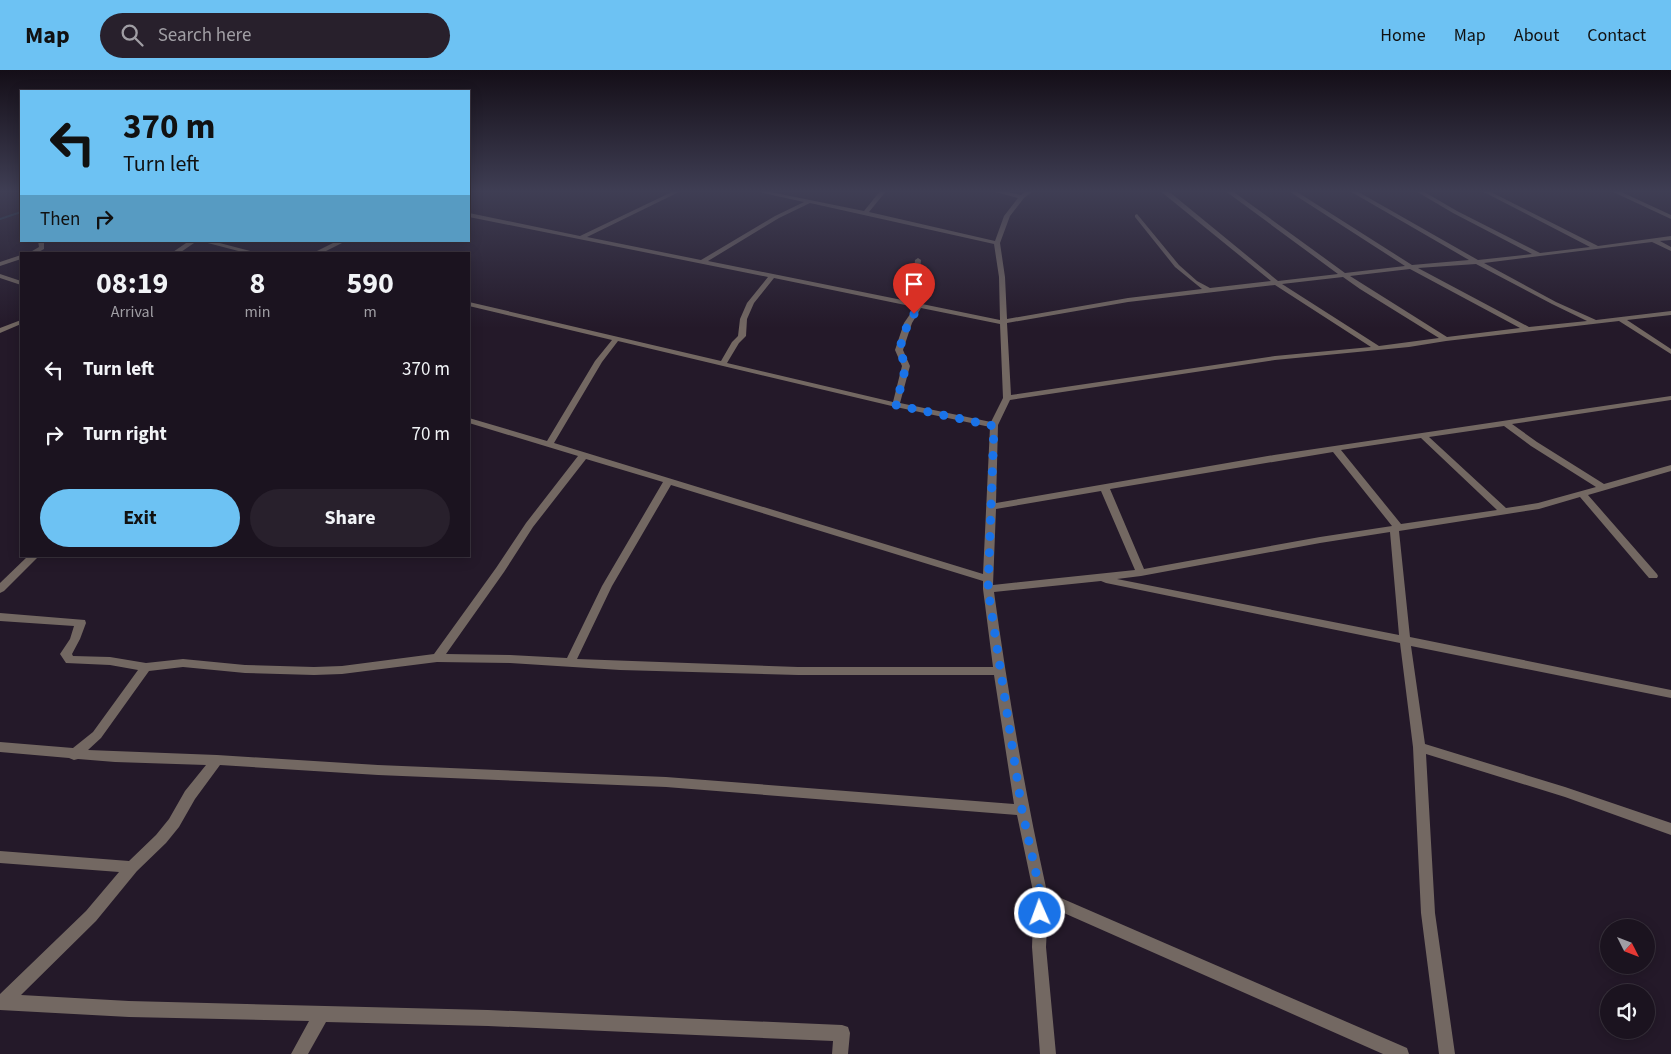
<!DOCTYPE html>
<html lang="en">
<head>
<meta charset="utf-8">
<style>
  body { margin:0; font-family:"Source Sans 3",sans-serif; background:#28202c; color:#f1f3f6; height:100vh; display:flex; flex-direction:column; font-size:19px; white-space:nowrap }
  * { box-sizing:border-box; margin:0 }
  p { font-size:16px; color:#a09ea4 }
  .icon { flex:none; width:28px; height:28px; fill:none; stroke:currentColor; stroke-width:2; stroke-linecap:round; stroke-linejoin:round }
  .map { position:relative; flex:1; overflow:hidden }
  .drawer { position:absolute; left:20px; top:182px; width:450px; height:305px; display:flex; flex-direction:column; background:#1b131f; border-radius:0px; box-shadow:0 2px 12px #0003,0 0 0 1px #39323d }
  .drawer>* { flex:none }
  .guide { position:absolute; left:20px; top:20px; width:450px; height:152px; border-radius:0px; box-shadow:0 2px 12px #0003,0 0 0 1px #39323d; background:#6dc2f3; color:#111; overflow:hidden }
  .needle { width:32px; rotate:132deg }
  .buttons { position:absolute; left:1600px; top:849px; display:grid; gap:10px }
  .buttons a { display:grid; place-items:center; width:55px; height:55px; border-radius:50%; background:#1b131f; box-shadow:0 2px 12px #0003,0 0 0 1px #39323d; font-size:25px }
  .pin { position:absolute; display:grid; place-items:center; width:42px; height:42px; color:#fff; margin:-51px -21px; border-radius:50% 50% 50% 0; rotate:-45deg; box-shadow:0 0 5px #0007 }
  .pin .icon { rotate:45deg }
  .me { position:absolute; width:55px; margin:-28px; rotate:358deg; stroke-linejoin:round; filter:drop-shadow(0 0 4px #0008) }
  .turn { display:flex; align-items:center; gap:18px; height:105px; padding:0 20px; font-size:22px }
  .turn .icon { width:65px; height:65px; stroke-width:2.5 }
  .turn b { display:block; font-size:35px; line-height:42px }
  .then { display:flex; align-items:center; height:48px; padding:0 20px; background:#0003; gap:10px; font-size:19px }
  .eta { display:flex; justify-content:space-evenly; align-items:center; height:85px; text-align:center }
  .eta b { font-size:30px; font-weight:700; line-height:35px }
  .primary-button { display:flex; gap:10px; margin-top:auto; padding:10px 20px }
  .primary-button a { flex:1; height:58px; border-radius:30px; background:#6dc2f3; color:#111; font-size:20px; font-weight:700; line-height:58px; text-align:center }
  .primary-button a+a { background:#28202c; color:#f1f3f6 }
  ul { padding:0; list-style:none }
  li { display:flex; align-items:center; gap:15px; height:65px; padding:0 20px }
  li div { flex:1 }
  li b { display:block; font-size:19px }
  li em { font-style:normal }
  header { display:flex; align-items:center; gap:30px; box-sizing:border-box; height:70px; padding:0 25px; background:#6dc2f3; color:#111 }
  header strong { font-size:24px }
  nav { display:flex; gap:28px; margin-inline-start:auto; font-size:18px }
  .search { width:350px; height:45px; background:#28202c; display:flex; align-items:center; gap:12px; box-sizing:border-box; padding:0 18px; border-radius:28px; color:#a09ea4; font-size:19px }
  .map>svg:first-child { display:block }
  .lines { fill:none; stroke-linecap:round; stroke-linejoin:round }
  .stream { stroke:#243e51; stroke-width:2 }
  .street { fill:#736862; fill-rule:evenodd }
  .route { stroke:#1a73e8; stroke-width:9; stroke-dasharray:0 16.2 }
</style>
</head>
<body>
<header>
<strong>Map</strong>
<div class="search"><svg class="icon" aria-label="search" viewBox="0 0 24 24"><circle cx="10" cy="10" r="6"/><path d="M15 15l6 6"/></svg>Search here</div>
<nav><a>Home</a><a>Map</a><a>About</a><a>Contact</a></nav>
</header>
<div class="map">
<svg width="1671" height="984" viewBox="0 0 1671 984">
  <rect width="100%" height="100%" fill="#241929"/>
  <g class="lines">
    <polyline class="stream" points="0,149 21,142"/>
    <g class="street">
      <path d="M676 120H683L587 167 701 190 775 146 804 132 750 120H761L864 141 881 120H887L869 142 995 171 1004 146 1018 128 988 120H998L1021 125 1028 120H1034L1024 128 1010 146 1000 173 1005 207 1007 249 1128 228 1202 219 1175 197 1135 147V145L1137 144 1179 195 1197 211 1210 218 1271 211 1159 120H1166L1172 124 1278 211 1338 204 1224 120H1231L1345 203 1405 196 1287 120H1294L1412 195 1469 190 1348 120H1355L1478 190 1532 184 1453 143 1414 120H1421L1457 141 1540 183 1590 177 1480 120H1487L1598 176 1671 166V170L1660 171 1671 177V181L1652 172 1484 193 1556 232 1596 250 1671 241V245L1627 250 1671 279V284L1619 251 1446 271 1409 277 1275 290 1010 330 998 355 996 433 1274 385 1671 326V330L1512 354 1537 372 1604 414 1671 395V401L1588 425 1657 504 1658 506 1657 508H1649L1580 427 1539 439 1399 461 1410 567 1671 620V628L1411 576 1425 674 1565 717 1671 753V765L1565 727 1426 684 1435 843 1455 984H1439L1421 843 1413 677 1400 573 1106 513 1101 511 994 522C1008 623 1025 723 1047 822L1407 978 1409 984H1383L1048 836 1046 877 1056 984H1040L1032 877 1034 826 1017 745 666 717 378 705 220 695 195 729 179 757 166 773 137 801 96 851 21 925 129 931 488 940 842 955 848 957 850 963 848 984H832L833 971 488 956 326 952 308 984H291L309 951 129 947 0 940V924L86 841 119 802 0 793V781L129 791 156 765 169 749 185 721 206 695 115 692 78 689 74 690 69 688 0 682V672L73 678 93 662 138 600 110 595 66 593 60 584 70 569 74 556 0 551V543L85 550 86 553 80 569 72 584 73 586 110 587 146 593 183 589 245 595 314 597 342 596 434 584 496 498 526 453 578 386 469 353V348L547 371 595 291 612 270 469 236V232L721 291 732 272 738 266 740 249 747 233 768 207 469 147V143L580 166ZM810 133 994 174 999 207 1000 250 922 234 915 228 919 213 921 190 918 188 915 190 913 213 909 228 912 232 708 191 779 148ZM1476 194 1552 234 1587 251 1529 257 1418 198ZM1410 199 1520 258 1447 267 1350 206ZM1343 207 1360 219 1439 268 1379 276 1282 214ZM774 208 915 237 904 253 895 280 902 296 893 332 727 293 739 273 746 266 747 249 754 233ZM1275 215 1371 277 1275 286 1011 325 1007 253 1128 232ZM921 238 1000 254 1003 328 991 352 900 333 910 296 903 280 912 253ZM618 271 896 337 990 357 983 504 554 373 602 292ZM1504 356 1531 376 1596 417 1538 433 1506 438 1429 367ZM1421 368 1497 440 1401 454 1341 380ZM1333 382 1392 456 1320 467 1144 499 1110 419ZM586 389 663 412 602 516 567 588 510 585 446 584 504 502 533 457ZM671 415 983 511V519L993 597H798L577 589 612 516ZM1101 421 1135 500 993 515 996 439ZM1390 462 1399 565 1117 509 1141 506 1320 473ZM437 592 510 593 620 600 798 605H994L1014 734 666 707 378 695 217 685 88 680 101 668 149 601 183 597 245 603 314 605 342 604Z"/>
      <polygon points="1609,120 1617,120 1671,145 1671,149"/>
      <polygon points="38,171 46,171 44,173 44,179 35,184 27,184 39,177"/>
      <polygon points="189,171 197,171 178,184 170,184"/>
      <polygon points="200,171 212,171 262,184 250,184"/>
      <polygon points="337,171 346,171 320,184 311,184"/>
      <polygon points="21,185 21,189 0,196 0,192"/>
      <polygon points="0,204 21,211 21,215 0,208"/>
      <polygon points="21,250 21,254 0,263 0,258"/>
      <polygon points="28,486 39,486 4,521 0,523 0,513"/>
    </g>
  </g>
  <linearGradient id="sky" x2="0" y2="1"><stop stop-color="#140e17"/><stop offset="0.47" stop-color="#3f3e54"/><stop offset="1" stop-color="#3f3e54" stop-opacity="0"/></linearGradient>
  <rect width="1671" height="258" fill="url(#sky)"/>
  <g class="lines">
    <polyline class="route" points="914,244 908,253 899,280 906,296 896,335 994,356 988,519 1022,740 1041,826 1040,843"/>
  </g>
</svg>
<div class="buttons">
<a><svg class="needle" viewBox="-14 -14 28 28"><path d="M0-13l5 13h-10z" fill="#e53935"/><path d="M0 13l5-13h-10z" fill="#a09ea4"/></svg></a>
<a><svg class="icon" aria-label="sound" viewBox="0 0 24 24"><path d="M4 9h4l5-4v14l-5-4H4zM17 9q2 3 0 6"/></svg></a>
</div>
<div class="pin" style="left:914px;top:244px;background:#d93025"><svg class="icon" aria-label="arrive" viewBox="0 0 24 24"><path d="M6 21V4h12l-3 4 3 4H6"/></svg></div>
<svg class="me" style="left:1040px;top:843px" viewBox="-20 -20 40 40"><circle r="17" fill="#1a73e8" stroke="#fff" stroke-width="3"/><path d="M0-11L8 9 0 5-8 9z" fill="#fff"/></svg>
<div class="guide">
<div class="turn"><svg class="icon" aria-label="left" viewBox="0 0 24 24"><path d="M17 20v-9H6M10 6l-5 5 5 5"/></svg><div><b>370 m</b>Turn left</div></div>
<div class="then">Then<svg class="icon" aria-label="right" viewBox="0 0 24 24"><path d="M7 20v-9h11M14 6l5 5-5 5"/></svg></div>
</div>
<section class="drawer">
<div class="eta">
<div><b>08:19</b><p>Arrival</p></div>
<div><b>8</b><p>min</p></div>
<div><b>590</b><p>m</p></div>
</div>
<ul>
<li><svg class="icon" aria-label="left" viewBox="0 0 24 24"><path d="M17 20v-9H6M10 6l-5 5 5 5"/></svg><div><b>Turn left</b></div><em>370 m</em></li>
<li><svg class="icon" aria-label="right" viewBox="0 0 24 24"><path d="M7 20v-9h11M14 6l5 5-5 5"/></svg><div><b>Turn right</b></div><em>70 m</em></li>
</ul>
<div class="primary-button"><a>Exit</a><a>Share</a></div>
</section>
</div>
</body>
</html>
